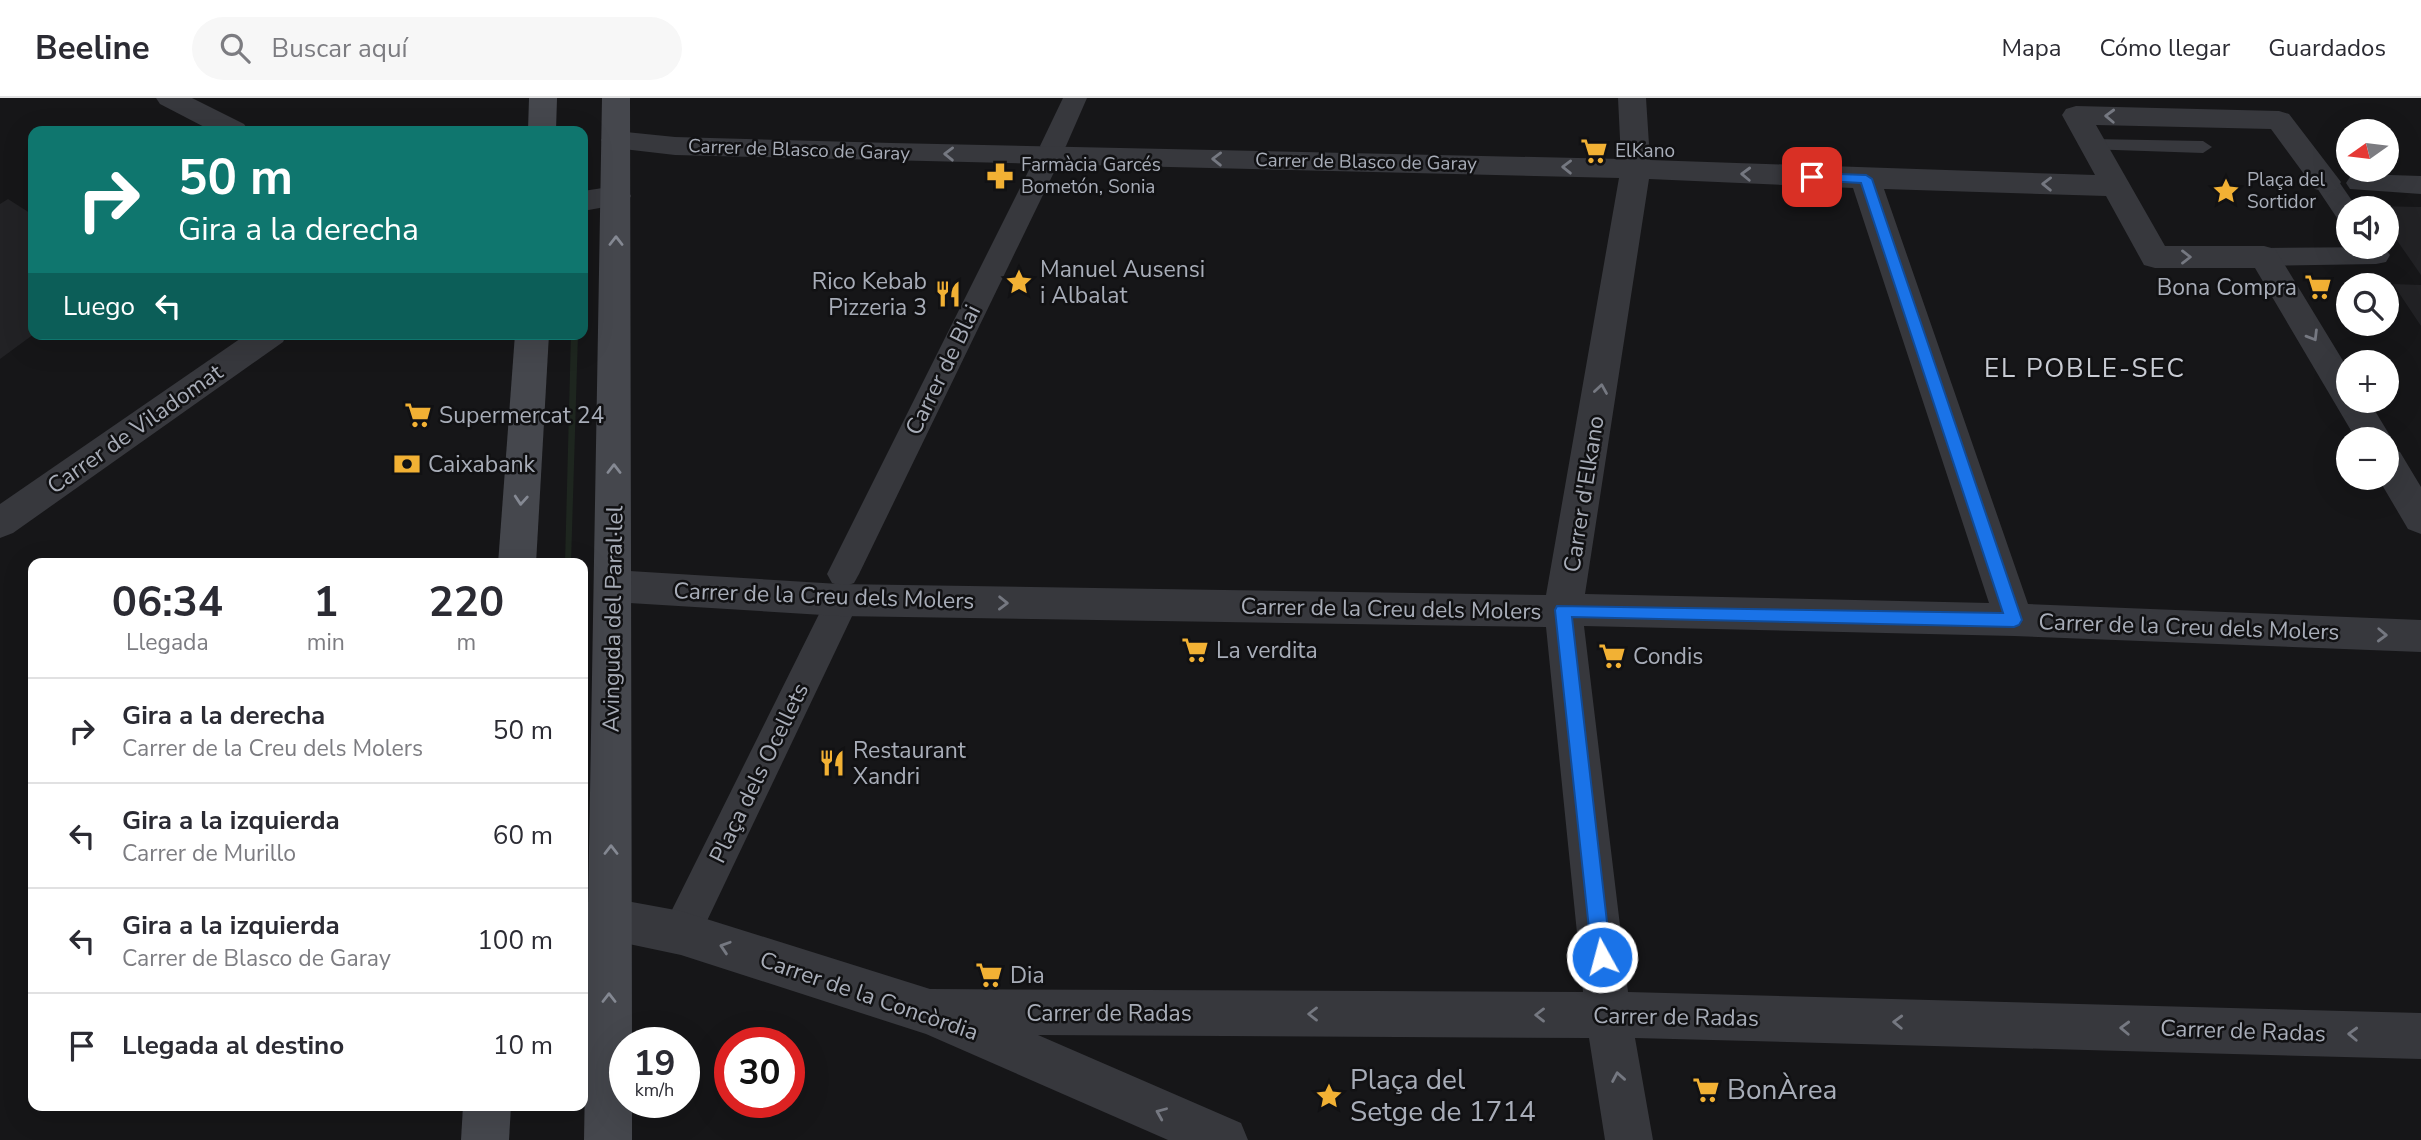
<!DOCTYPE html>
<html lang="es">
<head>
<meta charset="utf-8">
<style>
  body { margin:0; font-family:"Nunito Sans",sans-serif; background:#f7f7f7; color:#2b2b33; height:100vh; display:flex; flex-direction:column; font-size:26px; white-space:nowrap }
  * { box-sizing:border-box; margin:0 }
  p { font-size:23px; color:#7c7c81 }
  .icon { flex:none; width:38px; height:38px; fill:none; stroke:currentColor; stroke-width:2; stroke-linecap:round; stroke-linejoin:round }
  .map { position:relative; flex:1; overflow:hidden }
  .sheet { position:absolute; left:28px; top:460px; width:560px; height:553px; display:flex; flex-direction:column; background:#fff; border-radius:14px; box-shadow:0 7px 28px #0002 }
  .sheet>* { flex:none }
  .guide { position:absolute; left:28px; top:28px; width:560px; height:214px; border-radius:14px; box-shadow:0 7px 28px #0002; background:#0f766e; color:#fff; overflow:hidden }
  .needle { width:46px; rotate:256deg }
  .tools { position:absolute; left:2336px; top:21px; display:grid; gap:14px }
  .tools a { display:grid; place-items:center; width:63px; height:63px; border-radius:50%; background:#fff; box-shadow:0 7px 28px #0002; font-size:35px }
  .speed { position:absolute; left:609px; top:929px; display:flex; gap:14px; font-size:35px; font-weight:700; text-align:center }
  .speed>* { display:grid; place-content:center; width:91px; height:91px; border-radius:50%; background:#fff; box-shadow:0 7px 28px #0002; line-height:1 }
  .speed small { font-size:18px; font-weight:400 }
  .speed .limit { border:10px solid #d22; background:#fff; color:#111 }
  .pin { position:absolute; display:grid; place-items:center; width:60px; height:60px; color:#fff; margin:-30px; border-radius:14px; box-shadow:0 4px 10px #0006 }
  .me { position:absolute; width:77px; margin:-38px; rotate:353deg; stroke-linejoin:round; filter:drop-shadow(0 0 5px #0008) }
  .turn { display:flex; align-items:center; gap:24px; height:147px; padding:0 35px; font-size:32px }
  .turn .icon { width:91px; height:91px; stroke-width:2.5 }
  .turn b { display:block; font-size:49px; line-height:60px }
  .then { display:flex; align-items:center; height:66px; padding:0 35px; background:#0003; gap:14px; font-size:26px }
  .eta { display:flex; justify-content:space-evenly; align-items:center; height:119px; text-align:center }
  .eta b { font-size:42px; font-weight:700; line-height:49px }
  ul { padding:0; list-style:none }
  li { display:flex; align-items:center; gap:21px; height:105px; padding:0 35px; border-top:2px solid #e1e1e2 }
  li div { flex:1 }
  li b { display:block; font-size:26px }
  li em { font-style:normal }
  header { display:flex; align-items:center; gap:42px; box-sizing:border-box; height:98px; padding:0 35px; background:#fff; border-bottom:2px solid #e1e1e2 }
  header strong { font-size:33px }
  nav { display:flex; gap:38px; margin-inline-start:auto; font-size:24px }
  .search { width:490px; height:63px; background:#f7f7f7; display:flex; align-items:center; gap:18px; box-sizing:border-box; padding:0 24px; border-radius:38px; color:#7c7c81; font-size:26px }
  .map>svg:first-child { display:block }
  .built { fill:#222225 }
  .green { fill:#1e261f }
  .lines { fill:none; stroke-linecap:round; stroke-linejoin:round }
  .service { fill:#37383d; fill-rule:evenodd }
  .pedestrian { fill:#37383d; fill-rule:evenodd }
  .minor { fill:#37383d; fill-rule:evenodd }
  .tertiary { fill:#37383d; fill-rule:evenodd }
  .secondary { fill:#45474d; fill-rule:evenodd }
  .oneway { stroke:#757881 }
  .oneway2 { stroke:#858993 }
  .route { fill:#1a73e8; stroke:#114b97; stroke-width:2 }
  .labels { text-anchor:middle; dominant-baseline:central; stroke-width:5; stroke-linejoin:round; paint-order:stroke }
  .far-street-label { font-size:19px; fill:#a8adb8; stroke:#111113 }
  .far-poi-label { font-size:19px; fill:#a8adb8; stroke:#111113; text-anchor:start }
  .poi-label { font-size:23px; fill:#a8adb8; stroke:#111113; text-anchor:start }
  .street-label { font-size:23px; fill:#a8adb8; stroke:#111113 }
  .quarter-label { font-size:26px; letter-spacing:2px; fill:#c9ccd4; stroke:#111113 }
  .near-poi-label { font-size:28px; fill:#a8adb8; stroke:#111113; text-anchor:start }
</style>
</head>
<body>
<header>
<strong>Beeline</strong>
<div class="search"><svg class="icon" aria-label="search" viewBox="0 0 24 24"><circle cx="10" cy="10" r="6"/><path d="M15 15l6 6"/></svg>Buscar aquí</div>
<nav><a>Mapa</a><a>Cómo llegar</a><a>Guardados</a></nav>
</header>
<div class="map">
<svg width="2421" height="1042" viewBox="0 0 2421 1042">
  <rect width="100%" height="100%" fill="#161618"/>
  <g class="built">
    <polygon points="8,101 33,117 32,184 34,236 0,261 0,106"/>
    <polygon points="2373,108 2421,109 2421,177 2387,128 2387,110 2375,110"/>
    <polygon points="2393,186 2421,187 2421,228"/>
  </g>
  <polygon class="green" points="571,236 578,236 571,465 565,466"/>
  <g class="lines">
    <polygon class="service" points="2092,41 2203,43 2212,49 2203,55 2086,51 2083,47 2086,43"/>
    <g class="pedestrian">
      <polygon points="1063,0 1087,0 1066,48 1062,54 1053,56 1044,54 1040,48"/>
      <polygon points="1044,60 1053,62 1057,68 859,476 854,485 843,489 832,485 827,476 1031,68 1035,62"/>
      <polygon points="2326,75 2335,78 2357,110 2348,110 2348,126 2339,123 2313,84 2317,78"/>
      <polygon points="2359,76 2421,78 2421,96 2350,91 2346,85 2350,79"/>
      <polygon points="2384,149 2390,157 2386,164 2376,166 2264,168 2254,166 2250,159 2254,152 2264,150"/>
      <polygon points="837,500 849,504 854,514 695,848 681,854 667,848 662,835 667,822 825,504"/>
    </g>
    <g class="minor">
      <polygon points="156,0 192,0 244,26 249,33 212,33 160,6"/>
      <path d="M1618 0H1646L1650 62 2095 77 2062 17 2066 11 2076 8 2279 13 2289 16 2341 84 2337 91 2326 94 2315 91 2271 31 2096 27 2165 148H2264L2275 151 2348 271V303H2369L2392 341 2387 349V341H2356L2255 170H2155L2144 167 2106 98 1884 91 2028 506 2421 522V554L2014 538 1584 528 1628 894 2421 915V961L1635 940 1653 1042H1605L1589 940 1038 937 1241 1025 1248 1042H1168L926 936 681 857 610 842 583 847V805L610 800 681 813 930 891 1583 894 1546 529 839 518 613 504 600 499 594 488 600 477 613 472 839 486 1546 497 1619 80 675 57 606 49 601 42 606 35 616 33 675 39 892 45 1621 61ZM1649 81 1853 90 1989 505 1585 496Z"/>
      <polygon points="2387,350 2400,354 2421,389 2421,436 2408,431 2378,380 2387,380"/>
    </g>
    <g class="tertiary">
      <polygon points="616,88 627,91 631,98 627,105 583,113 583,93"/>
      <polygon points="247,236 287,236 283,244 13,435 0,440 0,406"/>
    </g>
    <g class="secondary">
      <polygon points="529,0 557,0 556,33 528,33"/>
      <polygon points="602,0 630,0 632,945 625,945 625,1004 632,1004 632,1042 584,1042"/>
      <polygon points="515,236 549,236 536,466 498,466"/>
      <polygon points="463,1008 511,1008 509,1042 461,1042"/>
    </g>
  </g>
  <defs><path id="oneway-chevron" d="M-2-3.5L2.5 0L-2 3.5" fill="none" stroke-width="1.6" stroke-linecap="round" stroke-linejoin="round" transform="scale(1.75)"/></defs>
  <g class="oneway">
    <use href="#oneway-chevron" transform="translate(2110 18) rotate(-178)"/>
    <use href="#oneway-chevron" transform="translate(949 56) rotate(-179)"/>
    <use href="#oneway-chevron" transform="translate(1217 61) rotate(-179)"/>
    <use href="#oneway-chevron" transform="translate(1567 69) rotate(-179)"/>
    <use href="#oneway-chevron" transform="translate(1746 76) rotate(-178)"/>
    <use href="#oneway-chevron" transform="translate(2047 86) rotate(-179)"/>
    <use href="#oneway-chevron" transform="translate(2186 159)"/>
    <use href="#oneway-chevron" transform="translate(2313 238) rotate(59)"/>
    <use href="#oneway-chevron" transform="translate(1601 291) rotate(-81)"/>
    <use href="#oneway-chevron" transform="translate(1003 505) rotate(1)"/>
    <use href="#oneway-chevron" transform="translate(2382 537) rotate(2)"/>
    <use href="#oneway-chevron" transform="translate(725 849) rotate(-162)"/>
    <use href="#oneway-chevron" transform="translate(1313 916) rotate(-180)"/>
    <use href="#oneway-chevron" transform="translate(1540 917) rotate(-180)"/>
    <use href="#oneway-chevron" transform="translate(1898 924) rotate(-178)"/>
    <use href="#oneway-chevron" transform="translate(2125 930) rotate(-178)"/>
    <use href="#oneway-chevron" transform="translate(2353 936) rotate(-178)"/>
    <use href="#oneway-chevron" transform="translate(1618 979) rotate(-100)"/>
    <use href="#oneway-chevron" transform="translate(1161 1015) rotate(-157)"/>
  </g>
  <g class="oneway2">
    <use href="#oneway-chevron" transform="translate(616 143) rotate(-90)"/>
    <use href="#oneway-chevron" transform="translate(614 371) rotate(-90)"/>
    <use href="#oneway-chevron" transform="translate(521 402) rotate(94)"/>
    <use href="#oneway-chevron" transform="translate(611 752) rotate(-90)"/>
    <use href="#oneway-chevron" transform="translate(609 900) rotate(-90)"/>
  </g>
  <polygon class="route" points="1812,75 1866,77 1872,81 2022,522 2019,527 2014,529 1572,519 1611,859 1608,865 1602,868 1595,865 1592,859 1555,512 1557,508 2003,515 1861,85 1807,82 1806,79"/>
  <defs>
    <g id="supermarket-bare" transform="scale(2.1)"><path d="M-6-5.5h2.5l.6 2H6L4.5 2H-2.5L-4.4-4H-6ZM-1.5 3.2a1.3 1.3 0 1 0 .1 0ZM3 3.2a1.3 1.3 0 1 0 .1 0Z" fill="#f2b134" stroke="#111113" stroke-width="2.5" paint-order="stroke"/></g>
    <g id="pharmacy-bare" transform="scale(2.1)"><path d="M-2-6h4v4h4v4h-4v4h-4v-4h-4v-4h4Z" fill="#f2b134" stroke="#111113" stroke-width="2.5" paint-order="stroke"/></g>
    <g id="sight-bare" transform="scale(2.1)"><path d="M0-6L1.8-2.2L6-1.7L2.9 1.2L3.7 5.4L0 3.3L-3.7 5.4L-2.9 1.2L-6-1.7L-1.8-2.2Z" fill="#f2b134" stroke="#111113" stroke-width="2.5" paint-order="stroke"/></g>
    <g id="restaurant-bare" transform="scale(2.1)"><path d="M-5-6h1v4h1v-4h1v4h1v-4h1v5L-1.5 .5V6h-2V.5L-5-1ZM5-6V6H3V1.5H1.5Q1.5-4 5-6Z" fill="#f2b134" stroke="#111113" stroke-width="2.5" paint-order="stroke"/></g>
    <g id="bank-bare" transform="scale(2.1)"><path d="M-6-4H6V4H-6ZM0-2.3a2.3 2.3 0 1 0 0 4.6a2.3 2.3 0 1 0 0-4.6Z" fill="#f2b134" stroke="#111113" stroke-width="2.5" paint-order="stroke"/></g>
  </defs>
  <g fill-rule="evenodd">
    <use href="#supermarket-bare" x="1594" y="53"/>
    <use href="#pharmacy-bare" x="1000" y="78"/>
    <use href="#sight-bare" x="2226" y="93"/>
    <use href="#sight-bare" x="1019" y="184"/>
    <use href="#supermarket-bare" x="2318" y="189"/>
    <use href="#restaurant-bare" x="948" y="196"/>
    <use href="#supermarket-bare" x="418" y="317"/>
    <use href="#bank-bare" x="407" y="366"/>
    <use href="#supermarket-bare" x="1195" y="552"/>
    <use href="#supermarket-bare" x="1612" y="558"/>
    <use href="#restaurant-bare" x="832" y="665"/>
    <use href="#supermarket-bare" x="989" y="877"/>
    <use href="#supermarket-bare" x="1706" y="992"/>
    <use href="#sight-bare" x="1329" y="998"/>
  </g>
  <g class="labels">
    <g class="far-street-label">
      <text transform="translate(799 52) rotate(2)">Carrer de Blasco de Garay</text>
      <text transform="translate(1366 64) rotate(1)">Carrer de Blasco de Garay</text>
    </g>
    <g class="far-poi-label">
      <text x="1615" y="53">ElKano</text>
      <text x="1021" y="67">Farmàcia Garcés<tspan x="1021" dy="22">Bometón, Sonia</tspan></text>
      <text x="2247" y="82">Plaça del<tspan x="2247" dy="22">Sortidor</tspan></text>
    </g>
    <g class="poi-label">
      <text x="1040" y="171">Manuel Ausensi<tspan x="1040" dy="26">i Albalat</tspan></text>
      <text x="927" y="183" text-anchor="end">Rico Kebab<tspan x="927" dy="26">Pizzeria 3</tspan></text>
      <text x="2297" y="189" text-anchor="end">Bona Compra</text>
      <text x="439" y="317">Supermercat 24</text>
      <text x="428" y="366">Caixabank</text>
      <text x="1216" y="552">La verdita</text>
      <text x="1633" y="558">Condis</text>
      <text x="853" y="652">Restaurant<tspan x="853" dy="26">Xandri</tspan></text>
      <text x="1010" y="877">Dia</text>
    </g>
    <g class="street-label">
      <text transform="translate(943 272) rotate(-64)">Carrer de Blai</text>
      <text transform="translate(135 331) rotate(-35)">Carrer de Viladomat</text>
      <text transform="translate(1584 396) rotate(-81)">Carrer d'Elkano</text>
      <text transform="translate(824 498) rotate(2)">Carrer de la Creu dels Molers</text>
      <text transform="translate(1391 511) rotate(1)">Carrer de la Creu dels Molers</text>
      <text transform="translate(613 521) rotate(-89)">Avinguda del Paral·lel</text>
      <text transform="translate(2189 529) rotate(2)">Carrer de la Creu dels Molers</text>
      <text transform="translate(759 675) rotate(-64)">Plaça dels Ocellets</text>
      <text transform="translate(869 898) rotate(19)">Carrer de la Concòrdia</text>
      <text x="1109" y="915">Carrer de Radas</text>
      <text transform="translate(1676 919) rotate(1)">Carrer de Radas</text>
      <text transform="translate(2243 933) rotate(2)">Carrer de Radas</text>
    </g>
    <g class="quarter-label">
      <text x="2085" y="270">EL POBLE-SEC</text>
    </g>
    <g class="near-poi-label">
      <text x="1350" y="982">Plaça del<tspan x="1350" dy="32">Setge de 1714</tspan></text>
      <text x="1727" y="992">BonÀrea</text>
    </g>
  </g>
</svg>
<div class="tools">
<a><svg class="needle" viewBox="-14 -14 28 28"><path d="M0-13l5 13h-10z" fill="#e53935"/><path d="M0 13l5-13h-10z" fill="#7c7c81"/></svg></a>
<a><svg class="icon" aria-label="sound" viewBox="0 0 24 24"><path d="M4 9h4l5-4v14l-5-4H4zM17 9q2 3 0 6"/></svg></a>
<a><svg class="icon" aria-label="search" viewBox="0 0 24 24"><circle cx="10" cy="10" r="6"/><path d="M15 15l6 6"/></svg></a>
<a>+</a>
<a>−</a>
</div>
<div class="speed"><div>19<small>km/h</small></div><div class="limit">30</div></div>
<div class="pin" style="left:1812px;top:79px;background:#d93025"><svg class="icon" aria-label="arrive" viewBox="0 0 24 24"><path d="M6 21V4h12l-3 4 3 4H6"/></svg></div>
<svg class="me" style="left:1602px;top:859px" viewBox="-20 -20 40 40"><circle r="17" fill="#1a73e8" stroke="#fff" stroke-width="3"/><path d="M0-11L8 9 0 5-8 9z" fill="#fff"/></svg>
<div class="guide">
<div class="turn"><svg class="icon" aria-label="right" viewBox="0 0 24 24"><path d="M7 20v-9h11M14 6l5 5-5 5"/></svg><div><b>50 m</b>Gira a la derecha</div></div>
<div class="then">Luego<svg class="icon" aria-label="left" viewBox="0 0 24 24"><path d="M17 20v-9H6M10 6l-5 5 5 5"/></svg></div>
</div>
<section class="sheet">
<div class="eta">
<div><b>06:34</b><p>Llegada</p></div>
<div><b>1</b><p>min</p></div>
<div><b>220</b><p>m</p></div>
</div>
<ul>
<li><svg class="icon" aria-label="right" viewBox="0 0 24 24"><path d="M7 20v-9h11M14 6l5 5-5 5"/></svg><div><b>Gira a la derecha</b><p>Carrer de la Creu dels Molers</p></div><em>50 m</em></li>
<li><svg class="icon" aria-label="left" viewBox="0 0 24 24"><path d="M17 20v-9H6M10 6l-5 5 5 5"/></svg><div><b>Gira a la izquierda</b><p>Carrer de Murillo</p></div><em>60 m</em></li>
<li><svg class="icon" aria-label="left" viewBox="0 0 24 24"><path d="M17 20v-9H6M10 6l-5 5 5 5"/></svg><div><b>Gira a la izquierda</b><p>Carrer de Blasco de Garay</p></div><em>100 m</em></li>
<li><svg class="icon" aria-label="arrive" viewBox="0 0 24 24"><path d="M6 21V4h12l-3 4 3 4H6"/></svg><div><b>Llegada al destino</b></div><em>10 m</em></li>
</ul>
</section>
</div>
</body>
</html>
